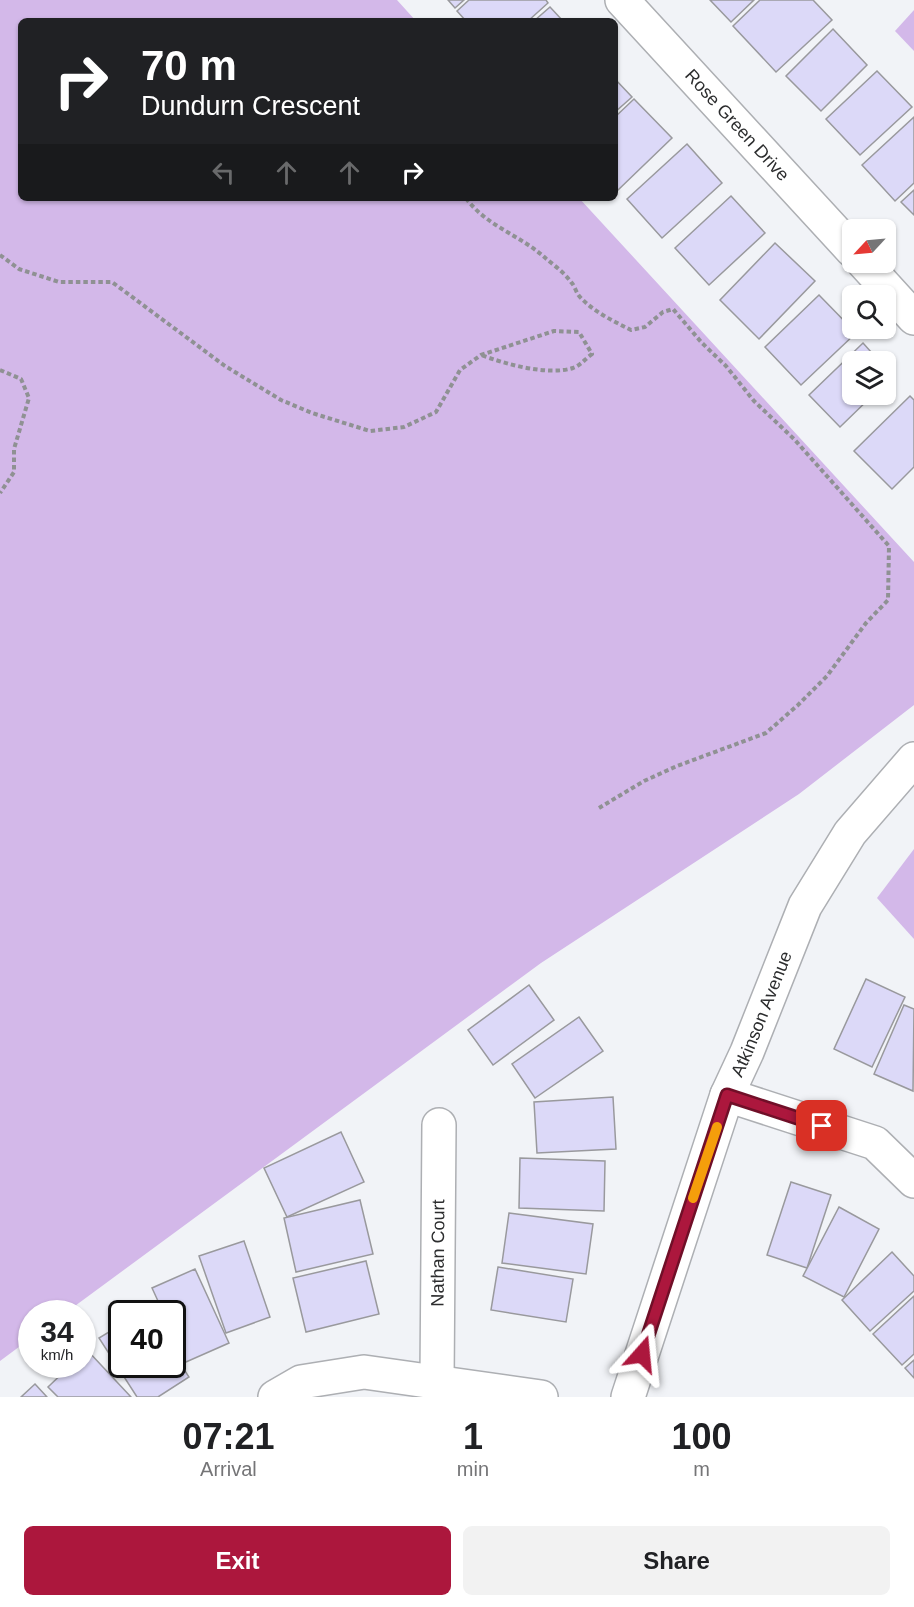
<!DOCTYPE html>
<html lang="en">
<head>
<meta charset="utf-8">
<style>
  body { margin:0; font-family:Helvetica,sans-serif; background:#f2f2f2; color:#202124; height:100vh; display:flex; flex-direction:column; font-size:22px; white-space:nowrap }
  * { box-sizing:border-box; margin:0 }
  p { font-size:20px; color:#757577 }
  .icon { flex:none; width:33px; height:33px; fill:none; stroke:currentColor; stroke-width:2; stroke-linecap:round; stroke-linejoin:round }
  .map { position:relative; height:1397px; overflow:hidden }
  .drawer { display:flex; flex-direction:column; background:#fff; flex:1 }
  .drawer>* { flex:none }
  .banner { position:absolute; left:18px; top:18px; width:600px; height:183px; border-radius:9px; box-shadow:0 2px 4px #0004; background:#202124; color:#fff; overflow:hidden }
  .needle { width:39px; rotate:244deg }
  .tools { position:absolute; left:842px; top:219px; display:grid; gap:12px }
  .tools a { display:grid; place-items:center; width:54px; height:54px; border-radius:9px; background:#fff; box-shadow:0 2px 4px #0004; font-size:30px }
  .speed { position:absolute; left:18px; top:1300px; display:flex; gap:12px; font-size:30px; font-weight:700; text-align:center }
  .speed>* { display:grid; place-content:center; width:78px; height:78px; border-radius:50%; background:#fff; box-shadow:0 2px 4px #0004; line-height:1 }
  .speed small { font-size:15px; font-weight:400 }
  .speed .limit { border:3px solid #111; border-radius:9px; background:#fff; color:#111 }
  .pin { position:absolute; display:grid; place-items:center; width:51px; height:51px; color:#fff; margin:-26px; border-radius:12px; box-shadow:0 3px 9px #0006 }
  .me { position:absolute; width:66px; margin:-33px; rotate:18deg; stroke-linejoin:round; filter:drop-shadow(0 0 4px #0008) }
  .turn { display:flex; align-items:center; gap:21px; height:126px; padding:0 24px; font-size:27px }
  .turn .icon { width:78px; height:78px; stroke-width:2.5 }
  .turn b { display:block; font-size:42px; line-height:51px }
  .lanes { display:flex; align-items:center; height:57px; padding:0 24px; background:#0003; justify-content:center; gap:30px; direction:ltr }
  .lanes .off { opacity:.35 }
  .eta { display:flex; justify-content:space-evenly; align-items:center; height:102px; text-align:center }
  .eta b { font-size:36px; font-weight:700; line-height:42px }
  .button { display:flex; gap:12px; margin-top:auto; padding:12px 24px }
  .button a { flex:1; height:69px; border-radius:9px; background:#ac173d; color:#fff; font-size:24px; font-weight:700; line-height:69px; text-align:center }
  .button a+a { background:#f2f2f2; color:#202124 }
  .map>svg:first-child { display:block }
  .green { fill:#d3b8e9 }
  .building { fill:#dcd9f8; stroke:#99999d; stroke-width:1.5 }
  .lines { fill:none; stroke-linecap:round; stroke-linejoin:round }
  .minor-casing { stroke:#adafb3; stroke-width:36 }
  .path { stroke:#8f9193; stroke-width:4; stroke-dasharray:4.5 3; stroke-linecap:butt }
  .minor { stroke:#fff; stroke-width:33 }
  .route-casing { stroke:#700f28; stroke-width:15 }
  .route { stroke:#ac173d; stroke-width:10 }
  .slow { stroke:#f59e0b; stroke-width:10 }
  .labels { text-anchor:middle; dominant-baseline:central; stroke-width:5; stroke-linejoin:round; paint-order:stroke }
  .street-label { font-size:18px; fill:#2c2d2e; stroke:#fff }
</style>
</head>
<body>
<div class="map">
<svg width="914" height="1397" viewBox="0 0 914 1397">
  <rect width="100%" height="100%" fill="#f1f3f7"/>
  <g class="green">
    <polygon points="0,0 397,0 416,21 21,21 21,198 579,198 914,562 914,705 799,794 541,963 64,1314 32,1314 31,1338 0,1361"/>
    <polygon points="914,10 914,51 895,31"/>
    <polygon points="914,849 914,939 877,898"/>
  </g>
  <g class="building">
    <polygon points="448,0 464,0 455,8"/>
    <polygon points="469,0 546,0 548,3 528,21 466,21 457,11"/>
    <polygon points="710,0 754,0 731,22"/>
    <polygon points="760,0 813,0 832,20 776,72 733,26"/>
    <polygon points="550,7 563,21 534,21"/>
    <polygon points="833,29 867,65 821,111 786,76"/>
    <polygon points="877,71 912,107 860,155 826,119"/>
    <polygon points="615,79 632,97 615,112"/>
    <polygon points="634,99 672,138 617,191 615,189 615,117"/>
    <polygon points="914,117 914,183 895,201 862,165"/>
    <polygon points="687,144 722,183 662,238 627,199"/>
    <polygon points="914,190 914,215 901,202"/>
    <polygon points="731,196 765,233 709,285 675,248"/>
    <polygon points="775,243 815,281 759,339 720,300"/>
    <polygon points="819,295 856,333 801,385 765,347"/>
    <polygon points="863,343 880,362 852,362 852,394 874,394 840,427 809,395"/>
    <polygon points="885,367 894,376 885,384"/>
    <polygon points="910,396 914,400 914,467 892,489 854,451"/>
    <polygon points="866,979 905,997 872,1067 834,1049"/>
    <polygon points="529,985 554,1020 493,1065 468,1030"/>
    <polygon points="904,1005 914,1009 913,1091 874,1074"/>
    <polygon points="579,1017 603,1051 535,1098 512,1064"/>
    <polygon points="613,1097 616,1149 537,1153 534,1102"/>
    <polygon points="341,1132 364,1182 287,1217 264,1168"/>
    <polygon points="520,1158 605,1161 604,1211 519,1208"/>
    <polygon points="791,1182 831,1195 807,1268 767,1255"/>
    <polygon points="360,1200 373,1254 296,1272 284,1218"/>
    <polygon points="839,1207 879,1229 844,1297 803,1276"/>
    <polygon points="509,1213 593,1224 586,1274 502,1263"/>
    <polygon points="244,1241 270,1317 226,1333 199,1256"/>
    <polygon points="892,1252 914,1276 914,1291 870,1331 842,1300"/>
    <polygon points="366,1261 379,1314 306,1332 293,1278"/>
    <polygon points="498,1267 573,1279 566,1322 491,1310"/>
    <polygon points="195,1269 229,1343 186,1362 172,1333 172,1314 164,1314 152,1288"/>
    <polygon points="914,1296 914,1354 902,1365 873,1334"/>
    <polygon points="122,1324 122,1365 172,1365 172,1351 189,1377 158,1397 137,1397 99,1338"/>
    <polygon points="87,1350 131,1397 58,1397 48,1387 71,1365 82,1365 82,1354"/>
    <polygon points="914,1360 914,1378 905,1368"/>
    <polygon points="35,1384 47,1397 21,1397"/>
  </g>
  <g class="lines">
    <g class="minor-casing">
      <g id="minor">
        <path id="s1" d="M622 0 852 250"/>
        <polyline points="863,262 914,318"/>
        <polyline points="727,1095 875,1143 914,1181"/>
        <path id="s2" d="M437 1381 439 1125"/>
        <polyline points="275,1397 301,1382 364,1372 541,1397"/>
        <path id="s3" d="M628 1397 727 1095 747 1052 805 906 850 833 914 759"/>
      </g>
    </g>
    <g class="path">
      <path d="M466 198C485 225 519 235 543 256 552 264 564 272 571 282 575 286 576 293 580 297 594 312 613 321 631 330L645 327 663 312 673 309 702 343 726 366 754 401 794 439 889 546 888 600 866 623 827 676 798 705 766 733 677 766 644 781 599 808"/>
      <path d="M0 255 19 269 59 282H112L225 366 281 400 312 413 370 431 404 427 436 412 460 370 481 355 554 331 579 332 592 354C586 358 580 366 573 368 548 376 505 364 481 355"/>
      <polyline points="0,370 21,379 29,398 14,449 14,472 0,493"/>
    </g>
    <use href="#minor" class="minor"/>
  </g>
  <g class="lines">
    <g class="route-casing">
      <polyline id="route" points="642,1354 727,1095 822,1126"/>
    </g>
    <use href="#route" class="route"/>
    <polyline class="slow" points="693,1198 717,1127"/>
  </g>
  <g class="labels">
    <g class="street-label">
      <text stroke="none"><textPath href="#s1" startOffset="170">Rose Green Drive</textPath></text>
      <text stroke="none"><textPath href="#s3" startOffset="406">Atkinson Avenue</textPath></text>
      <text stroke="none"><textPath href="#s2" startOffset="128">Nathan Court</textPath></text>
    </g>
  </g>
</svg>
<div class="tools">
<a><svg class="needle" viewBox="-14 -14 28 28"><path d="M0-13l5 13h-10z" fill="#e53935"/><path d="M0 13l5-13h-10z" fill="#757577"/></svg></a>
<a><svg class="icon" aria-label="search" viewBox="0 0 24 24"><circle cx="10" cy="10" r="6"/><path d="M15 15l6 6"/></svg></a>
<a><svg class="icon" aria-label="layers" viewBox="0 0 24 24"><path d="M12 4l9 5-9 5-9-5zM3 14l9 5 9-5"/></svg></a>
</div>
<div class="speed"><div>34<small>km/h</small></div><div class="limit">40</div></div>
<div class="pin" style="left:822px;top:1126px;background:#d93025"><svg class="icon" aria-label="arrive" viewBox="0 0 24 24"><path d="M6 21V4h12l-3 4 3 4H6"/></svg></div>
<svg class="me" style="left:642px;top:1354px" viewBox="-20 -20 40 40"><path d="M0-17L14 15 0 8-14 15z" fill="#ac173d" stroke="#fff" stroke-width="4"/></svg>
<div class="banner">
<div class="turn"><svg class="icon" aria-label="right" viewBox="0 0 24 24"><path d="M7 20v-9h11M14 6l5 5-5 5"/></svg><div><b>70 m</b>Dundurn Crescent</div></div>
<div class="lanes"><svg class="icon off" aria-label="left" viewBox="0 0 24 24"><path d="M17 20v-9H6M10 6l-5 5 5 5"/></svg><svg class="icon off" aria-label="ahead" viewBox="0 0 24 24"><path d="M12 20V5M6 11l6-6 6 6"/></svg><svg class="icon off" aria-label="ahead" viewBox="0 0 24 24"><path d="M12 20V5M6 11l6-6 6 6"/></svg><svg class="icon" aria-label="right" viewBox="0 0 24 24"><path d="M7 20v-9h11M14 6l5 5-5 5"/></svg></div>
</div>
</div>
<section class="drawer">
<div class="eta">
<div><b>07:21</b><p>Arrival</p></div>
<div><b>1</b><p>min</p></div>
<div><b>100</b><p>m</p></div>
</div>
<div class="button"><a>Exit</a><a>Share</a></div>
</section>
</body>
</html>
